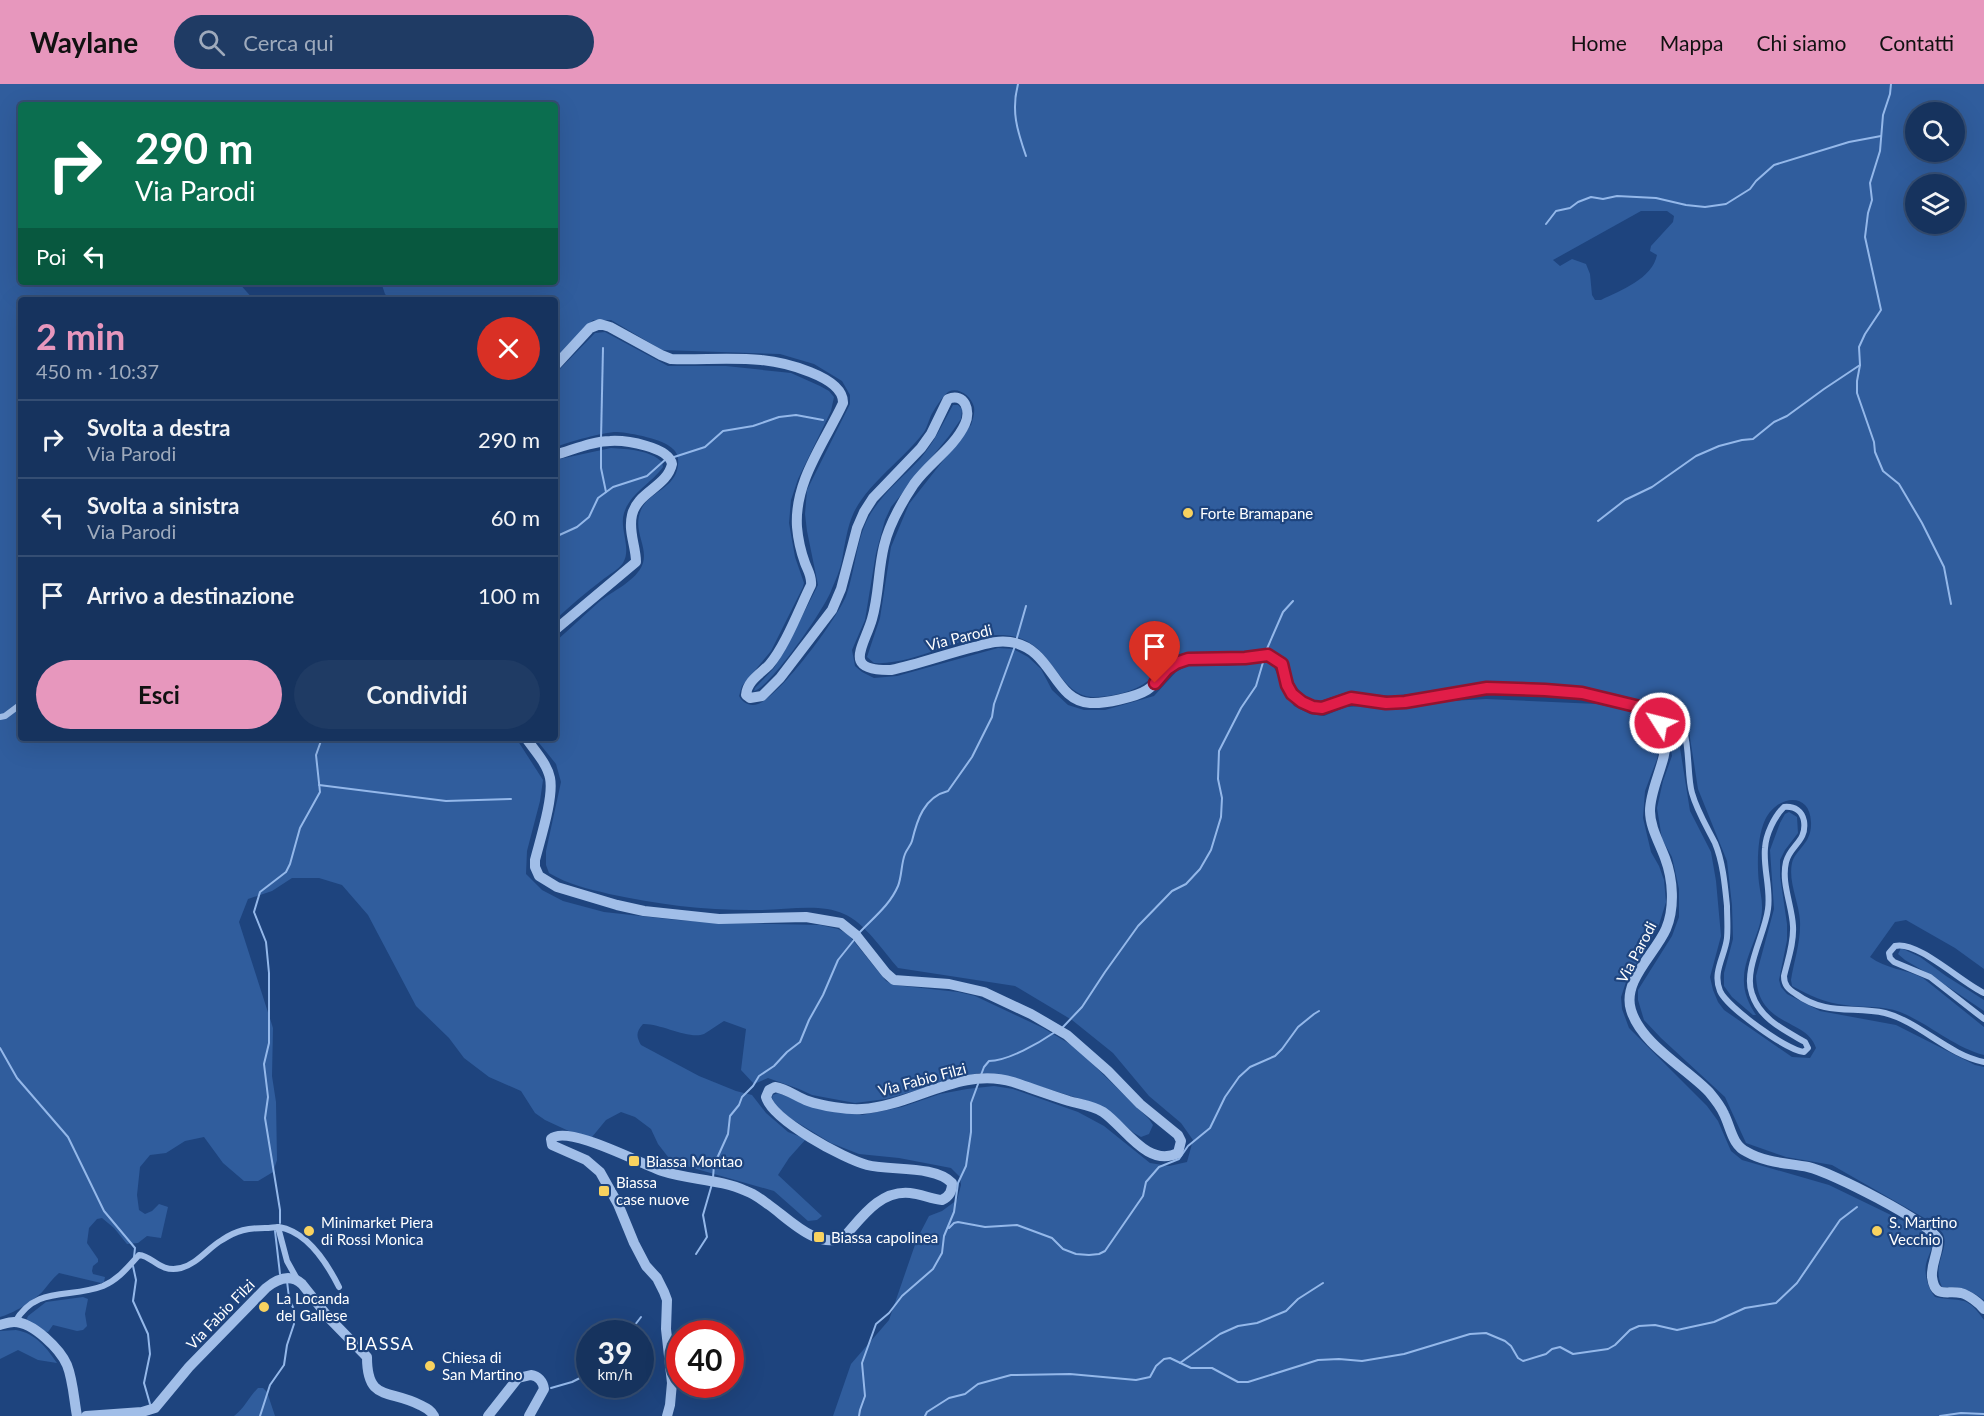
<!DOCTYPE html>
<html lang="it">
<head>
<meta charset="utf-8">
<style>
  body { margin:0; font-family:Lato,sans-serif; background:#1f3b64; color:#f1f3f6; height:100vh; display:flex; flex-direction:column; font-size:22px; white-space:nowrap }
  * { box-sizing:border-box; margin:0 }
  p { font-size:20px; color:#9eaabc }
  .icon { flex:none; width:33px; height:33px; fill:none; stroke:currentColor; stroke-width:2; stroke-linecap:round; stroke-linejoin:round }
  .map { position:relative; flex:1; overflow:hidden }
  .sheet { position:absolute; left:18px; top:213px; width:540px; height:444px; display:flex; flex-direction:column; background:#16335e; border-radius:6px; box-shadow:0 6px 24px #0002,0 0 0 2px #354e73 }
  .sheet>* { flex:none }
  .banner { position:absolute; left:18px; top:18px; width:540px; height:183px; border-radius:6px; box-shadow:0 6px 24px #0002,0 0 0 2px #354e73; background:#0b6e4f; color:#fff; overflow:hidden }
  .controls { position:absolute; left:1905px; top:18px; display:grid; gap:12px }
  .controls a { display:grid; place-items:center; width:60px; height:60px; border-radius:50%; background:#16335e; box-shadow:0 6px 24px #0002,0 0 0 2px #354e73; font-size:30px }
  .speed { position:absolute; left:576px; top:1236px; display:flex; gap:12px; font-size:30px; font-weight:700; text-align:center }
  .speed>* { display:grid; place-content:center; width:78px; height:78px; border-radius:50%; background:#16335e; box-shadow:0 6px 24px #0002,0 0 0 2px #354e73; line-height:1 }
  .speed small { font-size:15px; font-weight:400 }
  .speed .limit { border:9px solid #d22; background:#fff; color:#111 }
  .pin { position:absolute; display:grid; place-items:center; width:51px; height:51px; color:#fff; margin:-62px -26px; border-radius:50% 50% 50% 0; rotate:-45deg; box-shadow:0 0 6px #0007 }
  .pin .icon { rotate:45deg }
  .me { position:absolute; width:66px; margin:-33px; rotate:306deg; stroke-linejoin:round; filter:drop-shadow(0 0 4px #0008) }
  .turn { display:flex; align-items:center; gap:21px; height:126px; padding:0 18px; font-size:27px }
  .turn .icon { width:78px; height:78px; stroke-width:2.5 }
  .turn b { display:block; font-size:42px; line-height:51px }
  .then { display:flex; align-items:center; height:57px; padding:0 18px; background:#0003; gap:12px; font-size:22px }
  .round { display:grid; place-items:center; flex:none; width:63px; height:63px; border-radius:32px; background:#1f3b64 }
  .summary { display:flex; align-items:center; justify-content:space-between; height:102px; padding:0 18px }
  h1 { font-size:36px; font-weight:700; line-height:45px; color:#e797bd }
  .button { display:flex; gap:12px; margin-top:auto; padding:12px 18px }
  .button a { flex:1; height:69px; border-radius:36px; background:#e797bd; color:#111; font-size:24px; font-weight:700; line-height:69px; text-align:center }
  .button a+a { background:#1f3b64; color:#f1f3f6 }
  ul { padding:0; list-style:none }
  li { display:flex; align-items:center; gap:18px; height:78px; padding:0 18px; border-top:2px solid #354e73 }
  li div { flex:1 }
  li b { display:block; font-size:22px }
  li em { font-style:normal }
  header { display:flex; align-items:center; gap:36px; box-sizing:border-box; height:84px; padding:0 30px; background:#e797bd; color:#111 }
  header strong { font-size:28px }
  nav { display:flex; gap:33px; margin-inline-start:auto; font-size:21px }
  .search { width:420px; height:54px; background:#1f3b64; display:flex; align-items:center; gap:15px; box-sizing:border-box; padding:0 21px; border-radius:33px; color:#9eaabc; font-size:22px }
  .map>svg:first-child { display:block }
  .green { fill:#305d9d; fill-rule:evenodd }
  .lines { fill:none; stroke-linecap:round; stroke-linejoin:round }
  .stream { stroke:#94b8ea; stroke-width:2 }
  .minor { stroke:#a1bee8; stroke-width:6 }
  .tertiary { stroke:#a1bee8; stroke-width:10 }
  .route-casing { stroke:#92132f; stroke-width:15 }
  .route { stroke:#e11d48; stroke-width:10 }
  .poi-dot { fill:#f8d25f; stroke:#1e447e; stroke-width:2 }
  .labels { text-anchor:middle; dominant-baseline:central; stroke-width:4.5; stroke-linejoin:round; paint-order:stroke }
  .poi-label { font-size:15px; fill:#fff; stroke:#1e447e; text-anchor:start }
  .street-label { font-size:15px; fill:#fff; stroke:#1e447e }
  .quarter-label { font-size:18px; letter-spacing:1.5px; fill:#fff; stroke:#1e447e }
</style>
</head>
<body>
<header>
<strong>Waylane</strong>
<div class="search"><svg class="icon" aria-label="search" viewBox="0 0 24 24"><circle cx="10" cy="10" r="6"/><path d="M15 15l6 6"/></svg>Cerca qui</div>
<nav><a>Home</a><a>Mappa</a><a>Chi siamo</a><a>Contatti</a></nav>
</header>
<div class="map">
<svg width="1984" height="1332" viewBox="0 0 1984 1332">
  <rect width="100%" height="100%" fill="#1e447e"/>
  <g class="green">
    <path d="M0 0H1984V885L1955 864 1906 836 1895 838 1870 873C1886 885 1905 885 1923 894L1984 943V971C1955 964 1928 939 1900 928 1882 921 1863 924 1845 921 1825 919 1809 911 1792 902L1791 896C1794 877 1801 857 1800 837 1799 818 1788 798 1792 779 1796 764 1812 760 1811 738 1810 707 1777 711 1765 736 1757 753 1757 782 1759 799 1760 807 1762 815 1762 822 1763 847 1745 869 1744 893 1743 907 1748 919 1756 931H1753L1732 913 1724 902V889L1733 855 1732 821 1727 777 1698 705 1688 641 1680 625 1673 620 1659 616 1645 621 1590 604 1483 598 1452 605 1392 612 1347 608 1317 618C1310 615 1303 611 1298 605 1289 595 1293 578 1279 570 1276 568 1270 566 1266 565 1261 565 1255 568 1249 569 1226 572 1193 562 1172 574 1163 579 1157 589 1149 596 1135 608 1111 613 1093 613 1059 612 1053 562 1016 553 969 542 921 582 874 579L867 573 880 534 891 463 909 420 971 341C973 335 975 329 974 323 971 310 953 299 944 312 940 317 936 322 933 328 929 334 928 342 924 348 903 376 870 397 854 428 847 443 845 460 842 476 840 487 835 497 831 507 825 524 770 604 754 607L755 604 774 584 784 568 818 501 807 447 805 430 807 406 850 320V311L842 297 814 280 780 270 662 266 611 236H593L555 277V216H390L385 210 381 198H555V21H21V198H238L254 216H21V654H516L543 696 540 717 527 767 526 790 542 806 563 817 604 828 677 836 724 839 820 841 838 845 848 850 886 897 894 901 958 908 975 912 1043 944 1075 963 1149 1035 1153 1041 1149 1050 1141 1053 1134 1049 1106 1025 1091 1018 999 990 978 989 886 1015 855 1019 812 1011 799 1005 768 994 754 1000 741 986 746 945 724 937C717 941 711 946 704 950 689 956 660 939 643 940 636 948 636 952 641 961L699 992 736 1007 752 1011 766 1029 788 1048 806 1055 789 1074 778 1091 822 1132 817 1136 808 1137 774 1107 672 1078 658 1060 651 1045 635 1033 621 1028 606 1036 592 1053 573 1049 545 1036 535 1029 521 1007 489 993 464 974 449 954 416 922 368 831 342 801 319 794H292L272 807 248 815 239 838 273 944 272 992 276 1018 277 1076 273 1088 258 1097H244L223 1079 204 1053 185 1057 166 1069 150 1071 140 1083 137 1111 139 1126 145 1130 152 1127 159 1120 168 1123 161 1154 147 1152 138 1159 127 1160 114 1144 102 1134 97 1135 89 1144 87 1159 98 1175V1178L93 1182 92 1187 93 1190 105 1193 104 1198 101 1199 59 1189C52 1195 48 1201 43 1207 34 1217 12 1230 0 1233ZM1916 28H1954V68H1916ZM1916 100H1954V140H1916ZM1641 127H1667L1674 132 1673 138 1651 162 1650 167 1657 171C1652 195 1621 206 1601 216H1595L1592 211 1590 190 1586 180 1572 175 1560 182 1553 176Z"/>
    <path d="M605 248 668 282H726L791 289 820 302 829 307 834 313 831 327 798 395 791 416 789 439 795 473 804 499 803 503 771 567 742 602 739 612C743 619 750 623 758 620 781 611 837 535 846 512 856 485 856 453 871 429 884 408 903 393 920 375 934 359 943 339 953 321H958L962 325 961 335 949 352 891 423 885 436 876 469 865 536 852 566 855 582 862 588 874 594 897 592 998 564 1013 565 1028 573 1041 585 1052 606 1068 621 1084 626H1105L1154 612 1176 588 1189 581 1226 582 1268 578 1273 581 1287 612 1294 622 1310 630 1324 632 1346 623 1486 615 1597 620 1631 627 1642 631 1651 638 1659 664 1657 675 1645 707 1643 734 1651 768 1659 782 1664 796 1666 818 1658 844 1627 895 1621 913 1622 925 1629 944 1707 1022 1718 1037 1731 1067 1742 1076 1829 1101 1922 1146 1933 1156C1933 1165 1928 1171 1926 1180 1924 1190 1928 1205 1935 1213 1962 1219 1965 1209 1984 1236V1332H833L851 1280 889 1236 917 1155 929 1132 942 1127 957 1116 961 1101 960 1093 951 1084 899 1074 859 1070 831 1059 790 1034 775 1021 772 1014 773 1011 778 1009 819 1025 862 1031 902 1023 940 1010 967 1005 994 1002 1013 1005 1078 1028 1104 1042 1150 1079 1169 1082 1187 1078 1193 1056 1181 1039 1149 1012 1113 969 1072 936 1015 902 898 884C884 868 864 838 844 830 820 819 788 826 762 826 710 827 660 821 609 810 586 804 569 801 549 789L546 781V767L561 698 556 680 535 654H555V558C570 545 584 531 599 518 612 507 637 497 643 479 648 462 632 446 641 426 648 409 672 405 677 386 679 379 679 370 673 365 664 355 631 349 617 348 602 348 570 358 555 363V290L595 249Z"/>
    <path d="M611 364C628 365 650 366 662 378L663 383C651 400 631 408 624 429 619 445 632 464 623 479 618 486 608 491 601 497 585 509 570 522 555 536V376Z"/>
    <path d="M1665 631 1671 634 1677 645 1690 727 1711 768 1716 797 1721 852 1710 893 1713 906 1718 918 1724 926 1792 973 1810 974 1816 964C1807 934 1758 944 1756 892L1774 825 1770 766 1780 739 1785 730 1789 728 1797 733 1798 749 1785 766 1780 776V792L1787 840V856L1779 896 1781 903 1787 910 1820 927 1896 941 1975 981 1984 983V1216C1967 1204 1962 1203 1942 1203 1931 1180 1950 1165 1943 1150 1941 1146 1936 1143 1933 1139L1832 1081 1786 1073 1746 1059 1725 1013 1661 954 1644 936 1638 916V906L1672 852 1679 833V805L1672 773 1662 755 1657 724 1663 697 1672 672Z"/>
    <polygon points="1901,864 1920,873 1946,892 1984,916 1984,927 1932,892 1905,876 1898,870"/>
    <polygon points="83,1213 88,1215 85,1230 87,1242 83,1246 77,1247 53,1241 48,1248 41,1247 26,1237 28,1232 46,1218"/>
    <path d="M16 1246C35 1249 47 1264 57 1279L38 1276 18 1266 0 1275V1247Z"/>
    <path d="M258 1304H263L267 1308 275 1332H234C244 1325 249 1313 258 1304Z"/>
  </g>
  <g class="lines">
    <g class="stream">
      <path d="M1018 0C1011 27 1017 46 1026 72"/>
      <polyline points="1891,0 1890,10 1883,31 1880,67 1870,99 1872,116 1868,129 1865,153 1881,226 1865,250 1859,263 1860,281 1857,297 1857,309 1874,358 1875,368 1883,387 1899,400 1922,439 1944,483 1951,520"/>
      <polyline points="1546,140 1556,127 1570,124 1578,118 1591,113 1603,115 1617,112 1656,114 1686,121 1705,123 1726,120 1750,105 1756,97 1774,81 1849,58 1881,52"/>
      <polyline points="601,355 603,264"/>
      <polyline points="601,360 601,384 606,408"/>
      <polyline points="671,374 705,363 723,347 753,342 779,333 796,331 823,336"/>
      <polyline points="1598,437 1625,416 1652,403 1696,372 1719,362 1742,356 1753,355 1774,338 1787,332 1824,305 1860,281"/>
      <polyline points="555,453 577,443 589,433 598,414 613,403 647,392 666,375"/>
      <polyline points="1016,557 1026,522"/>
      <polyline points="1266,567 1283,528 1293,517"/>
      <polyline points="319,701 446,717 511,715"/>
      <path d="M859 849C873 834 890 821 898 802 902 792 901 780 905 770 907 765 911 761 912 757 917 736 924 713 948 707L972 673 992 633 994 620 1015 562"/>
      <polyline points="1063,943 1082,923 1105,888 1138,842 1172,807 1186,800 1200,785 1211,766 1221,733 1222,714 1218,695 1219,667 1241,624 1256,602 1264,575"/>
      <polyline points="0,964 17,994 68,1053 104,1127 135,1164 134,1173"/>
      <path d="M981 991 984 983 989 977C1008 977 1039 959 1055 948"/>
      <polyline points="713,1094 714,1081 728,1050 730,1032 739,1021 742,1013 753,1002 759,992 774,982 787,968 800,958 809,936 823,911 838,876 854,856"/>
      <polyline points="280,1139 280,1126 265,1034 268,1013 264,980 269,959 269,889 266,858 254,828 260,808 286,788 290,780 300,744 320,708 316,671 322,654"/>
      <polyline points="949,1144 954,1139 958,1138 985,1143 1017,1141 1052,1154 1063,1165 1076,1170 1089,1171 1099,1170 1105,1167 1143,1112 1146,1098 1159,1083 1179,1075 1188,1062 1210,1044 1225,1013 1239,993 1250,983 1275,972 1282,965 1298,943 1314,930 1319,927"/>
      <polyline points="275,1147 280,1190"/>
      <polyline points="696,1170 707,1153 703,1131 712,1100"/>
      <polyline points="133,1182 136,1196 133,1217 148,1250 150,1270 144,1299 150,1320"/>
      <polyline points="628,1250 641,1233"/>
      <polyline points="1180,1279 1220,1250 1238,1242 1257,1239 1286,1227 1298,1215 1323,1199"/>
      <polyline points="551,1304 572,1298 590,1289"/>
      <polyline points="260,1332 270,1301 284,1281 287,1261 294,1240 294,1226 289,1214 287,1197"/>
      <polyline points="859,1332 860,1326 865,1312 862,1279 876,1240 889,1229 902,1212 933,1185 942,1169 944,1152 954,1128 958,1099 966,1082 971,1048 971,1019 978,1000"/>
      <polyline points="925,1332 927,1328 949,1314 965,1310 978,1300 1011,1291 1070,1290 1136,1296 1150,1293 1156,1282 1164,1275 1170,1274 1191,1284 1212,1284 1238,1298 1248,1298 1318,1276 1339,1275 1362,1277 1404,1270 1470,1250 1486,1249 1505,1257 1511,1262 1518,1274 1523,1277 1546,1270 1552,1265 1560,1263 1573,1270 1608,1265 1615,1261 1630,1246 1639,1242 1655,1241 1677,1246 1714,1238 1745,1224 1776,1219 1797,1199 1840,1136 1857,1123"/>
      <polyline points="1940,1332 1961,1329 1984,1330"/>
    </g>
    <g class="minor">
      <path d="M1650 627 1665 622C1694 631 1685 686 1692 709 1697 727 1707 743 1715 759 1723 778 1725 802 1727 822 1727 832 1728 844 1727 854 1725 872 1712 888 1720 907 1727 923 1786 966 1804 968L1808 964 1805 958C1784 946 1760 935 1752 910 1743 886 1765 850 1768 825 1771 805 1763 784 1765 764 1766 750 1774 733 1784 723 1795 722 1802 727 1804 737 1807 758 1790 761 1786 778 1781 799 1792 821 1793 842 1794 859 1788 875 1784 892 1784 901 1788 905 1796 910 1826 932 1853 922 1885 929 1920 938 1948 971 1984 978"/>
      <polyline points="0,633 5,632 21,620"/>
      <path d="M1984 909C1962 899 1917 856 1895 862L1889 869 1890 874 1894 878 1930 893 1984 935"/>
      <polyline points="278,1143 287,1177 297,1195"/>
      <path d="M15 1238C36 1201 70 1215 103 1202 119 1195 128 1183 139 1171 153 1172 159 1189 181 1184 197 1180 208 1164 222 1156 237 1146 248 1144 265 1144 270 1144 275 1143 279 1143 308 1148 327 1179 339 1203"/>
    </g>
    <g class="tertiary">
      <path d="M555 282 590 244 600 240 610 243 661 271 671 275C701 276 732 273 761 276 782 278 844 292 843 319 825 358 794 397 797 443 798 455 801 468 805 479 808 487 812 492 811 501 800 523 785 563 769 581 760 590 747 597 746 611L750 614 762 612 780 594 832 526 841 505 857 444 864 428 873 414 921 364 931 350 948 315C965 308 971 327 965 340 954 364 929 379 914 400 902 418 889 440 884 462 878 486 879 511 872 535 864 563 841 587 891 586 919 580 946 570 974 563 986 560 997 556 1010 558 1053 564 1053 617 1090 619 1104 620 1136 613 1147 606 1162 596 1167 580 1186 576 1195 574 1205 575 1214 575 1232 574 1250 574 1268 571L1282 580 1287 601 1292 610 1302 618 1313 623 1322 624 1351 614 1386 619 1405 618 1487 604 1583 609 1644 624C1689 650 1650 691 1650 727 1650 743 1659 758 1665 774 1673 795 1675 824 1666 845 1655 870 1622 897 1631 926 1641 960 1686 984 1709 1008 1714 1014 1721 1023 1724 1030 1731 1044 1732 1061 1747 1068 1766 1079 1787 1079 1808 1083 1831 1088 1927 1137 1938 1155 1939 1168 1931 1179 1932 1193 1935 1215 1946 1206 1961 1209 1969 1211 1979 1219 1984 1225"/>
      <path d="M555 371C573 366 592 357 610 357 626 356 669 363 672 380 667 403 637 408 632 431 628 448 636 462 636 478L555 546"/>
      <path d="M526 654C534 666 547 679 550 694 554 713 540 756 535 776V783L539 792 557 803 617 821 644 827 719 835 806 833 841 839 856 851 886 889 894 896 949 900 984 908 1031 930 1067 951 1108 987 1140 1020 1178 1051 1181 1057 1178 1069C1147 1084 1125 1043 1103 1028 1094 1022 1080 1020 1069 1017 1050 1011 1031 1004 1013 998 960 982 913 1022 862 1025 848 1026 822 1022 808 1017 797 1013 787 1005 775 1003L769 1006 766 1013C772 1036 844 1075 867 1081 891 1087 935 1081 952 1099 952 1107 950 1112 942 1116 931 1115 921 1110 910 1109 880 1106 862 1133 845 1152 819 1168 789 1135 769 1121 762 1116 755 1110 746 1107 720 1095 689 1096 662 1087 641 1080 567 1040 551 1055L552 1061 586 1076 600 1088 618 1120 634 1159 646 1182 657 1194 664 1208 667 1216 666 1245 672 1299 670 1321 667 1332"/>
      <path d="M0 1241C4 1240 9 1238 14 1238 33 1238 60 1265 67 1281 73 1296 74 1316 77 1332"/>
      <path d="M86 1332 142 1328 155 1324 189 1283 266 1204C277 1195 290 1189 302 1200L329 1234 367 1273C367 1318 389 1305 420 1321 426 1324 431 1326 434 1332"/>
      <path d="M488 1332 518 1294 531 1291C538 1292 543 1297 544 1305L529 1332"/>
    </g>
  </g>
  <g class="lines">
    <g class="route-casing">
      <polyline id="route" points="1155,599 1167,585 1176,579 1188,575 1245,574 1268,571 1282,580 1287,601 1292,610 1302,618 1313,623 1322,624 1351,614 1386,619 1405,618 1487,604 1545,606 1582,609 1644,624 1656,632 1660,639"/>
    </g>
    <use href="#route" class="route"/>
  </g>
  <g class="poi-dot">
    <circle cx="1188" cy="429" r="6"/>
    <rect x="628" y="1071" width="12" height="12" rx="3"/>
    <rect x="598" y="1101" width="12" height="12" rx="3"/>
    <circle cx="309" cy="1147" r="6"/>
    <circle cx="1877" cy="1147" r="6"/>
    <rect x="813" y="1147" width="12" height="12" rx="3"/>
    <circle cx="264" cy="1223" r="6"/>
    <circle cx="430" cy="1282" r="6"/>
  </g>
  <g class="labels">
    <g class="poi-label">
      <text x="1200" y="429">Forte Bramapane</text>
      <text x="646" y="1077">Biassa Montao</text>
      <text x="616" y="1098">Biassa<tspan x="616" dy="17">case nuove</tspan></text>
      <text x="321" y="1138">Minimarket Piera<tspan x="321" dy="17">di Rossi Monica</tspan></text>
      <text x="1889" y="1138">S. Martino<tspan x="1889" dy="17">Vecchio</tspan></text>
      <text x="831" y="1153">Biassa capolinea</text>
      <text x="276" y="1214">La Locanda<tspan x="276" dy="17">del Gallese</tspan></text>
      <text x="442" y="1273">Chiesa di<tspan x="442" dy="17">San Martino</tspan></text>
    </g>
    <g class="street-label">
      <text transform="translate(959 553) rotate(-14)">Via Parodi</text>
      <text transform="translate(1636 868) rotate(-62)">Via Parodi</text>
      <text transform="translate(922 995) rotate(-15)">Via Fabio Filzi</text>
      <text transform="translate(220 1230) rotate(-46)">Via Fabio Filzi</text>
    </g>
    <g class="quarter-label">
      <text x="380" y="1259">BIASSA</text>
    </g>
  </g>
</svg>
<div class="controls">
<a><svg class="icon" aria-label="search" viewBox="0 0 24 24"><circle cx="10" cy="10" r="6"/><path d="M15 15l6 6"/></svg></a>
<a><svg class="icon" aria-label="layers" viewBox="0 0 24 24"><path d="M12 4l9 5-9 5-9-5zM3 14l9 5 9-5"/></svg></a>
</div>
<div class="speed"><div>39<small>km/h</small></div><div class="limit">40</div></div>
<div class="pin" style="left:1155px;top:599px;background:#d93025"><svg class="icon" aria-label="arrive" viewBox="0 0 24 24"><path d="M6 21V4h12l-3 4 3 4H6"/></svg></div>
<svg class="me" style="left:1660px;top:639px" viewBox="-20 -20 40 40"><circle r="17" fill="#e11d48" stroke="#fff" stroke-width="3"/><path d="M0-11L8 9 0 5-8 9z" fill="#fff"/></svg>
<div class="banner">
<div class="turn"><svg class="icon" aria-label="right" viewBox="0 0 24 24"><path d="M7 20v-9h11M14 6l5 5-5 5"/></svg><div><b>290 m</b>Via Parodi</div></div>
<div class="then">Poi<svg class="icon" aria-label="left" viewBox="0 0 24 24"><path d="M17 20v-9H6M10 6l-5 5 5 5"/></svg></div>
</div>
<section class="sheet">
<div class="summary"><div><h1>2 min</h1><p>450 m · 10:37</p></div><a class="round" style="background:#d93025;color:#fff"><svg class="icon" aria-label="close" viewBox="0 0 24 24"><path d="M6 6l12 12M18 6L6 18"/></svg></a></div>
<ul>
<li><svg class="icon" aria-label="right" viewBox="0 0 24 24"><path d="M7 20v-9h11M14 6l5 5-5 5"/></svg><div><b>Svolta a destra</b><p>Via Parodi</p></div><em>290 m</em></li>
<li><svg class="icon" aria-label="left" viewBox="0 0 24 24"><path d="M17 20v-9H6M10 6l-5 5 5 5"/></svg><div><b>Svolta a sinistra</b><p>Via Parodi</p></div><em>60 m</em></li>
<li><svg class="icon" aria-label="arrive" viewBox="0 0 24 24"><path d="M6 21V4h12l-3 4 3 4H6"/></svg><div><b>Arrivo a destinazione</b></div><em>100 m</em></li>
</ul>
<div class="button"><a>Esci</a><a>Condividi</a></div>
</section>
</div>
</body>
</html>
